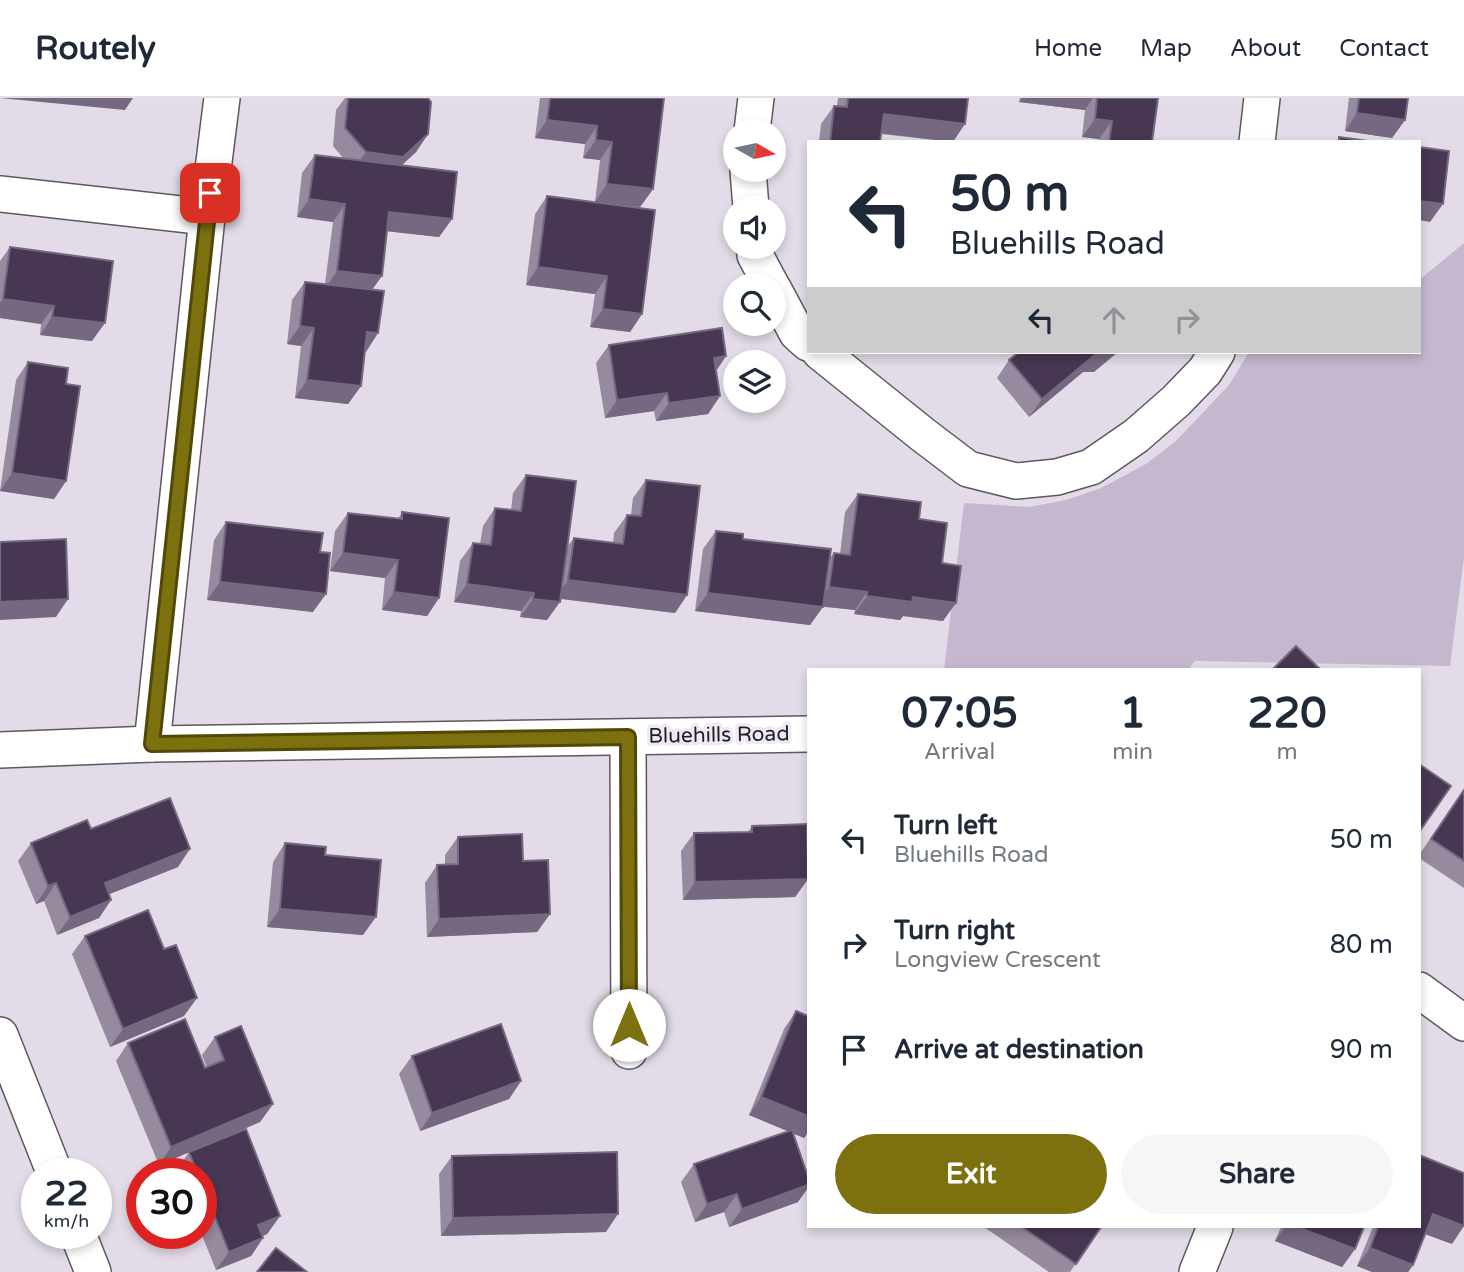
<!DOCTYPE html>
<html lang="en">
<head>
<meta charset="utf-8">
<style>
  body { margin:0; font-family:"Varela Round",sans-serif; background:#f6f6f7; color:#1f2937; height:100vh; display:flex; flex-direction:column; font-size:26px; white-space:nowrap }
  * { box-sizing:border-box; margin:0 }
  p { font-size:23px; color:#747a83 }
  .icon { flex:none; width:38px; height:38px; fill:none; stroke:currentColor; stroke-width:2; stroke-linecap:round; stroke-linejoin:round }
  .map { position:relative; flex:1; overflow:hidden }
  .sheet { position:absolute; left:807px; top:570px; width:614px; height:560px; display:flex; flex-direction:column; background:#fff; border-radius:0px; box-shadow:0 4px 10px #0003 }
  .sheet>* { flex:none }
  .top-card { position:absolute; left:807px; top:42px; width:614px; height:214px; border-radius:0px; box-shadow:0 4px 10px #0003; background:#fff; color:#1f2937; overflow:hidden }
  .needle { width:46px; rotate:99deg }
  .tools { position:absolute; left:723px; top:21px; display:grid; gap:14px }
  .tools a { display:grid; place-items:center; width:63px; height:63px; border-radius:50%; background:#fff; box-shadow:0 4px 10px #0003; font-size:35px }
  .speed { position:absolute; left:21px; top:1060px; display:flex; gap:14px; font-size:35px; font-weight:700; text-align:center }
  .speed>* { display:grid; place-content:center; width:91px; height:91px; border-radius:50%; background:#fff; box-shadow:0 4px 10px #0003; line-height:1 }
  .speed small { font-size:18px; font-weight:400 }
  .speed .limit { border:10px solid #d22; background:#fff; color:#111 }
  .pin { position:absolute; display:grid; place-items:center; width:60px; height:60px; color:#fff; margin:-30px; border-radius:14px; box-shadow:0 4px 10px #0006 }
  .me { position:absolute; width:77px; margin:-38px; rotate:0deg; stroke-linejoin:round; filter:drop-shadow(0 0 5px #0008) }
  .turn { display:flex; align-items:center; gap:24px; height:147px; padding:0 28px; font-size:32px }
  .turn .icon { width:91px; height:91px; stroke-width:2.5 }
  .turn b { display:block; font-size:49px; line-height:60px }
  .lanes { display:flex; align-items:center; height:66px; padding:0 28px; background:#0003; justify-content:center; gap:35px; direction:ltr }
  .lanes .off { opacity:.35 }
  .eta { display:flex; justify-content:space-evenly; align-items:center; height:119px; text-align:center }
  .eta b { font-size:42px; font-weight:700; line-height:49px }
  .cta { display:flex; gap:14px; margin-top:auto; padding:14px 28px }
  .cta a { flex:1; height:80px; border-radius:42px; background:#7c700f; color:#fff; font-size:28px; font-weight:700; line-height:80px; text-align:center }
  .cta a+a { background:#f6f6f7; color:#1f2937 }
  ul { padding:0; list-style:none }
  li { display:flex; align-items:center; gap:21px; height:105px; padding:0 28px }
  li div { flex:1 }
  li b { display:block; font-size:26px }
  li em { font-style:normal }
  header { display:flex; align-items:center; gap:42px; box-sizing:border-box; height:98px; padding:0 35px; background:#fff; border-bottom:2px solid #e0e1e3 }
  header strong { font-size:33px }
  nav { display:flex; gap:38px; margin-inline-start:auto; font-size:24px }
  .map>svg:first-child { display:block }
  .green { fill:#c5b7ce }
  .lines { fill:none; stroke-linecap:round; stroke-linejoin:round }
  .street-casing { stroke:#5d5761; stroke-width:38 }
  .street { stroke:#fff; stroke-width:35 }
  .wall { fill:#968a9e }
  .shaded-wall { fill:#766880 }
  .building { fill:#483753; stroke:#766880; stroke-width:2 }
  .route-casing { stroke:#51490a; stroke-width:18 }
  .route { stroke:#7c700f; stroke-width:12 }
  .labels { text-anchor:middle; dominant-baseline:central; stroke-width:7; stroke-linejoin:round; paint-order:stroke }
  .street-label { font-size:21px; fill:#201e22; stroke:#f0e9f5 }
</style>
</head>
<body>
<header>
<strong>Routely</strong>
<nav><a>Home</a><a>Map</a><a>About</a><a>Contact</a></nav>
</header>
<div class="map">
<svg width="1464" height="1174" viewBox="0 0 1464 1174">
  <rect width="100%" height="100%" fill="#e3dce8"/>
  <polygon class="green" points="1464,145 1464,459 1450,568 1195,563 1188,572 944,572 964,405 1029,409 1066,402 1101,390 1146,366 1175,344 1229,287 1249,254 1419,254 1419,182"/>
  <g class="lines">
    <g class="street-casing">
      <g id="street">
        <polyline points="752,33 756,0"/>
        <polyline points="1257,44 1262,0"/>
        <polyline points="748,72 751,110"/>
        <polyline points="0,96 207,119"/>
        <polyline points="754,149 755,157 771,187"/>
        <polyline points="774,192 797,235 808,245"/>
        <polyline points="820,254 922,336 968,371 1016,383 1057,379 1091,369 1136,338 1176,303 1205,273 1217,254"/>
        <polyline points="628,639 629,953"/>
        <polyline points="152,646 207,119 222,0"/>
        <polyline points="0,652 152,646 808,636"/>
        <polyline points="1419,892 1464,925"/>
        <polyline points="0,937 55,1076"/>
        <polyline points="78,1136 93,1174"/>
        <polyline points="1197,1174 1215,1129"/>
      </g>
    </g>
    <use href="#street" class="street"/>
  </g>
  <g class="wall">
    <polygon points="345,0 428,0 428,36 416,54 402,67 452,121 439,139 387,133 372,192 378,235 365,253 361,288 348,306 295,300 301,248 287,246 292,202 305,184 325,186 333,124 297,119 302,75 315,57 343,60 333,48 336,12"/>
    <polygon points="540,0 664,0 653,91 640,109 595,104 600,62 583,60 585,46 535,40"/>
    <polygon points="838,0 968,0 953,44 881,36 880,44 819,44 821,26 834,8 837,8"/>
    <polygon points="1020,0 1159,0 1158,0 1152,44 1099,44 1099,41 1082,39 1085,12 1019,4"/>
    <polygon points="1349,0 1408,0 1405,22 1392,40 1345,33"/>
    <polygon points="547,98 642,216 630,234 590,229 595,196 526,187 535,116"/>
    <polygon points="10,149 92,243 40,237 41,226 0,220 0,163"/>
    <polygon points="609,247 726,258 716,273 720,298 708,316 656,323 654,313 605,320 596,265"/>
    <polygon points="1009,262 1094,274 1083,274 1029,319 997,280"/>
    <polygon points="28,264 66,286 66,383 54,401 0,393 16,282"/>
    <polygon points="526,377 567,449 574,440 613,445 614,435 627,417 631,417 633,400 646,382 687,497 675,515 560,501 547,522 520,519 521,513 454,504 460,463 473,445 480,446 483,428 495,410 511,412 513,395"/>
    <polygon points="858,396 919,421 942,465 943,523 903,518 900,522 854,516 855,512 823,508 810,527 695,513 703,451 716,433 743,441 829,461 834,455 840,456 845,414"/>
    <polygon points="402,414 439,500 427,518 382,512 385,480 330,473 335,433 348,415 398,421"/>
    <polygon points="226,424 320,454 313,514 207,502 214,442"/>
    <polygon points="1464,691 1464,790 1419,760 1419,757"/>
    <polygon points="752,728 808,781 795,799 683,802 681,753 694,735 748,734"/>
    <polygon points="91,731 178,769 109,796 111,802 99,820 57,837 44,803 36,806 18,763 31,745"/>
    <polygon points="458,739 550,816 537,834 427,839 425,785 437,767 445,767 445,757"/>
    <polygon points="285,745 325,757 363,837 267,829 273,764"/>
    <polygon points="85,838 184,918 110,949 72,856"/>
    <polygon points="796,913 808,918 808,1034 804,1040 793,1035 798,1104 729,1129 724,1114 695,1124 681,1084 694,1066 789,1033 749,1017 784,931"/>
    <polygon points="215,939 273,1006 260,1024 159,1067 116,963 128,945 205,970 207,970 202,957"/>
    <polygon points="412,958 521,983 509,1001 420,1033 399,976"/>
    <polygon points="189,1054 280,1118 267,1136 263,1138 263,1140 251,1158 216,1172 201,1135 201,1076 178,1076 177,1072"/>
    <polygon points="452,1058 606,1134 441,1138 439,1076"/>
    <polygon points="984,1129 1101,1129 1070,1174 1049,1174"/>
    <polygon points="1281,1129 1364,1129 1355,1151 1342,1169 1275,1143"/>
    <polygon points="1373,1129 1419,1129 1452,1146 1425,1136 1413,1167 1408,1174 1372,1174 1357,1168"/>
  </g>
  <g class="shaded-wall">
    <polygon points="0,0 133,0 125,12"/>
    <polygon points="1022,0 1093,0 1085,12 1019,4"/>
    <polygon points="1357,15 1405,22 1392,40 1345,33"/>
    <polygon points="884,16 965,26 953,44 871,34"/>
    <polygon points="1095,21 1112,23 1099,41 1082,39"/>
    <polygon points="547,22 597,28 585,46 535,40"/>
    <polygon points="428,36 416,54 391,77 353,72 366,54"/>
    <polygon points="596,42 612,44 600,62 583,60"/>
    <polygon points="607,86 653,91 640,109 595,104"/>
    <polygon points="309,101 345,106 333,124 297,119"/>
    <polygon points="1419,103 1443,106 1430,124 1419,122"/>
    <polygon points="389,114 452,121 439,139 376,132"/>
    <polygon points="538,169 607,178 595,196 526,187"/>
    <polygon points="337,173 382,178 369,196 325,191"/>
    <polygon points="3,201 54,208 41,226 0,220 0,205"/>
    <polygon points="603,211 642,216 630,234 590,229"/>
    <polygon points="52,219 105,225 92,243 40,237"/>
    <polygon points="300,228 314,230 301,248 287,246"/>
    <polygon points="367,234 378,235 366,254 355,252"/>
    <polygon points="1110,254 1118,254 1094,274 1083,274 1029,319 1042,301 1096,256"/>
    <polygon points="726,258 714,276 714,260"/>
    <polygon points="307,282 361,288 348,306 295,300"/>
    <polygon points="667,295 654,313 605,320 617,302"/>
    <polygon points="720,298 708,316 656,323 669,305"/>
    <polygon points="12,375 66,383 54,401 0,393"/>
    <polygon points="343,455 398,462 385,480 330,473"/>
    <polygon points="568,482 687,497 675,515 556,500"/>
    <polygon points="220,484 326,496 313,514 207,502"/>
    <polygon points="467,486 534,495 521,513 454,504"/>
    <polygon points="829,489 867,494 855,512 816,508"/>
    <polygon points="394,494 439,500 427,518 382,512"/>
    <polygon points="708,495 823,509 810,527 695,513"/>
    <polygon points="867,498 913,499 956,505 943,523 903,518 900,522 854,516"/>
    <polygon points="68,501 56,519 0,522 0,504"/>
    <polygon points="533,501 560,504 547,522 520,519"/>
    <polygon points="190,751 178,769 92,803 105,785"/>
    <polygon points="808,781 795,799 683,802 695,784"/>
    <polygon points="56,785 44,803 36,806 48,788"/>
    <polygon points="111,802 99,820 57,837 70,819"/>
    <polygon points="280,811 376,819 363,837 267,829"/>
    <polygon points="550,816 537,834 427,839 439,821"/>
    <polygon points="197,900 184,918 110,949 123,931"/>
    <polygon points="521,983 509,1001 420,1033 432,1015"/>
    <polygon points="761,999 808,1018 808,1034 804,1040 749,1017"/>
    <polygon points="273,1006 260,1024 159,1067 171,1049"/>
    <polygon points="808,1087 808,1090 798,1104 729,1129 742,1111"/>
    <polygon points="737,1096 724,1114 695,1124 707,1106"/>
    <polygon points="211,1109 201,1123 201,1115 203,1112"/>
    <polygon points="618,1116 606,1134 441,1138 453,1120"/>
    <polygon points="1433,1116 1464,1128 1452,1146 1420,1134"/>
    <polygon points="280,1118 267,1136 246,1145 258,1127"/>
    <polygon points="1285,1129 1297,1129 1355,1151 1342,1169 1275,1143"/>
    <polygon points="263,1140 251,1158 216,1172 229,1154"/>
    <polygon points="1370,1150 1413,1167 1408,1174 1372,1174 1357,1168"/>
  </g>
  <g class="building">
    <polygon points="348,0 428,0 431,4 428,36 403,59 366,54 345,30"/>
    <polygon points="550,0 664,0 653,91 607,86 612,44 596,42 597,28 547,22"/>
    <polygon points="848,0 968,0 965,26 884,16 880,44 830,44 834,8 847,9"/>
    <polygon points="1097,0 1158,0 1152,44 1109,44 1112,23 1095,21"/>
    <polygon points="1359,0 1408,0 1405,22 1357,15"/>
    <polygon points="1339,39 1375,44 1339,44"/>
    <polygon points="1419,49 1449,53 1443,106 1419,103"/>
    <polygon points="315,57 457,74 452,121 389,114 382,178 337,173 345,106 309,101"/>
    <polygon points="547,98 655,112 642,216 603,211 607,178 538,169"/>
    <polygon points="10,149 113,163 105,225 52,219 54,208 3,201"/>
    <polygon points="305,184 384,193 378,235 367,234 361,288 307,282 314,230 300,228"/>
    <polygon points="722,230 726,258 714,260 720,298 669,305 667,295 617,302 609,247"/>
    <polygon points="1019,254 1110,254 1107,256 1096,256 1042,301 1009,262"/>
    <polygon points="28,264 68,270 66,286 80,288 66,383 12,375"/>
    <polygon points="526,377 576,383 560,504 533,501 534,495 467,486 473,445 491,447 495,410 521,413"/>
    <polygon points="646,382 700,388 687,497 568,482 574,440 623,446 627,417 641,418"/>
    <polygon points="858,396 921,404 919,421 947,425 942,465 961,468 956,505 913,499 912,504 867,498 867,494 829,489 834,455 850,457"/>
    <polygon points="402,414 449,420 439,500 394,494 398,462 343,455 348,415 402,421"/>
    <polygon points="226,424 323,435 320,454 330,455 326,496 220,484"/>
    <polygon points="716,433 743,436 743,441 831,451 823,509 708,495"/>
    <polygon points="66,441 68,501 0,504 0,444"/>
    <polygon points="1296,548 1321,572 1272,572"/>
    <polygon points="1419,666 1451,688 1419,734"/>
    <polygon points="1464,692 1464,763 1431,741"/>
    <polygon points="170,700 190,751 105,785 111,802 70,819 56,785 48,788 31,745 87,722 91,731"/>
    <polygon points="807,726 808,781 695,784 694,735 752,734 752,728"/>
    <polygon points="522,736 523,763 548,762 550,816 439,821 437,767 458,766 458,739"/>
    <polygon points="285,745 326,749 325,757 381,762 376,819 280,811"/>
    <polygon points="148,812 164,851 176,847 197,900 123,931 85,838"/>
    <polygon points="796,913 808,918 808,1018 761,999"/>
    <polygon points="185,921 205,970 224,962 215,939 241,928 273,1006 171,1049 128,945"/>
    <polygon points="501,926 521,983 432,1015 412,958"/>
    <polygon points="246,1031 280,1118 258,1127 263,1140 229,1154 211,1109 203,1112 201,1106 201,1076 190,1076 188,1072 195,1069 189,1054"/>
    <polygon points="792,1032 808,1079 808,1087 742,1111 737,1096 707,1106 694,1066"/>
    <polygon points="617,1054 618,1116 453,1120 452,1058"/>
    <polygon points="1419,1057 1464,1075 1464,1128 1433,1116 1413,1167 1370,1150 1378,1129 1419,1129"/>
    <polygon points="1022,1129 1101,1129 1076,1166"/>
    <polygon points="1297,1129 1364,1129 1355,1151"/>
    <polygon points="276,1150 307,1174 257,1174"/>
  </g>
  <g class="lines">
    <g class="route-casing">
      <polyline id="route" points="210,95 152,646 628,639 629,927"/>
    </g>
    <use href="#route" class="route"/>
  </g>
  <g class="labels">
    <g class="street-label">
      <text transform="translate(719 637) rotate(-1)">Bluehills Road</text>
    </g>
  </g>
</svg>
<div class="tools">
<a><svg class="needle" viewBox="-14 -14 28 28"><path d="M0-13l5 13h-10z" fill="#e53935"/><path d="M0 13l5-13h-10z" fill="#747a83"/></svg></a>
<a><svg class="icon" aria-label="sound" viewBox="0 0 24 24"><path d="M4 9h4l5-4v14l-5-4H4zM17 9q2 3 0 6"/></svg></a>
<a><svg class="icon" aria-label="search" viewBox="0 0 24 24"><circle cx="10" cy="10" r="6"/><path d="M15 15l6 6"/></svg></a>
<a><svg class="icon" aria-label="layers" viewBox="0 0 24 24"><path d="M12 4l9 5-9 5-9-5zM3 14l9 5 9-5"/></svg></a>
</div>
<div class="speed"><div>22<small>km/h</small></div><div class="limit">30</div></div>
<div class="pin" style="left:210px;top:95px;background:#d93025"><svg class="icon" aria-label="arrive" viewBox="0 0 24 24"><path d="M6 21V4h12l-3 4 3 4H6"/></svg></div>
<svg class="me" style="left:629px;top:927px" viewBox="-20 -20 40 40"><circle r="19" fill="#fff"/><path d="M0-13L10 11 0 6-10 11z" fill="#7c700f"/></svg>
<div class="top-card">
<div class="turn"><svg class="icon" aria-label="left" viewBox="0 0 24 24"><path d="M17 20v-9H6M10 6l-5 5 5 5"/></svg><div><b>50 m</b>Bluehills Road</div></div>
<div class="lanes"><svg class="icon" aria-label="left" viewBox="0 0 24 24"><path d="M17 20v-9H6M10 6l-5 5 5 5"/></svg><svg class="icon off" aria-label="ahead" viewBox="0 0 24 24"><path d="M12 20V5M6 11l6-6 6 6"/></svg><svg class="icon off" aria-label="right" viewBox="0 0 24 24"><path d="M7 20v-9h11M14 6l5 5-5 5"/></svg></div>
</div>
<section class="sheet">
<div class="eta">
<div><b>07:05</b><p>Arrival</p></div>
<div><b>1</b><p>min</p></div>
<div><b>220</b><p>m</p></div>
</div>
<ul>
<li><svg class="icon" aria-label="left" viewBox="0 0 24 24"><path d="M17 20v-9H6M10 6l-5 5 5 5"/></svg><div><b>Turn left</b><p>Bluehills Road</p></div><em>50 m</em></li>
<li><svg class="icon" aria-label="right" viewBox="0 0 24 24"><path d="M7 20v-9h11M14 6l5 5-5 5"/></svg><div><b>Turn right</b><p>Longview Crescent</p></div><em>80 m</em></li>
<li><svg class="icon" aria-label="arrive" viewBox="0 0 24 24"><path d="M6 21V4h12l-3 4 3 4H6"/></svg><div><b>Arrive at destination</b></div><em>90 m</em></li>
</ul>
<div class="cta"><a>Exit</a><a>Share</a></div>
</section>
</div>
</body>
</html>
